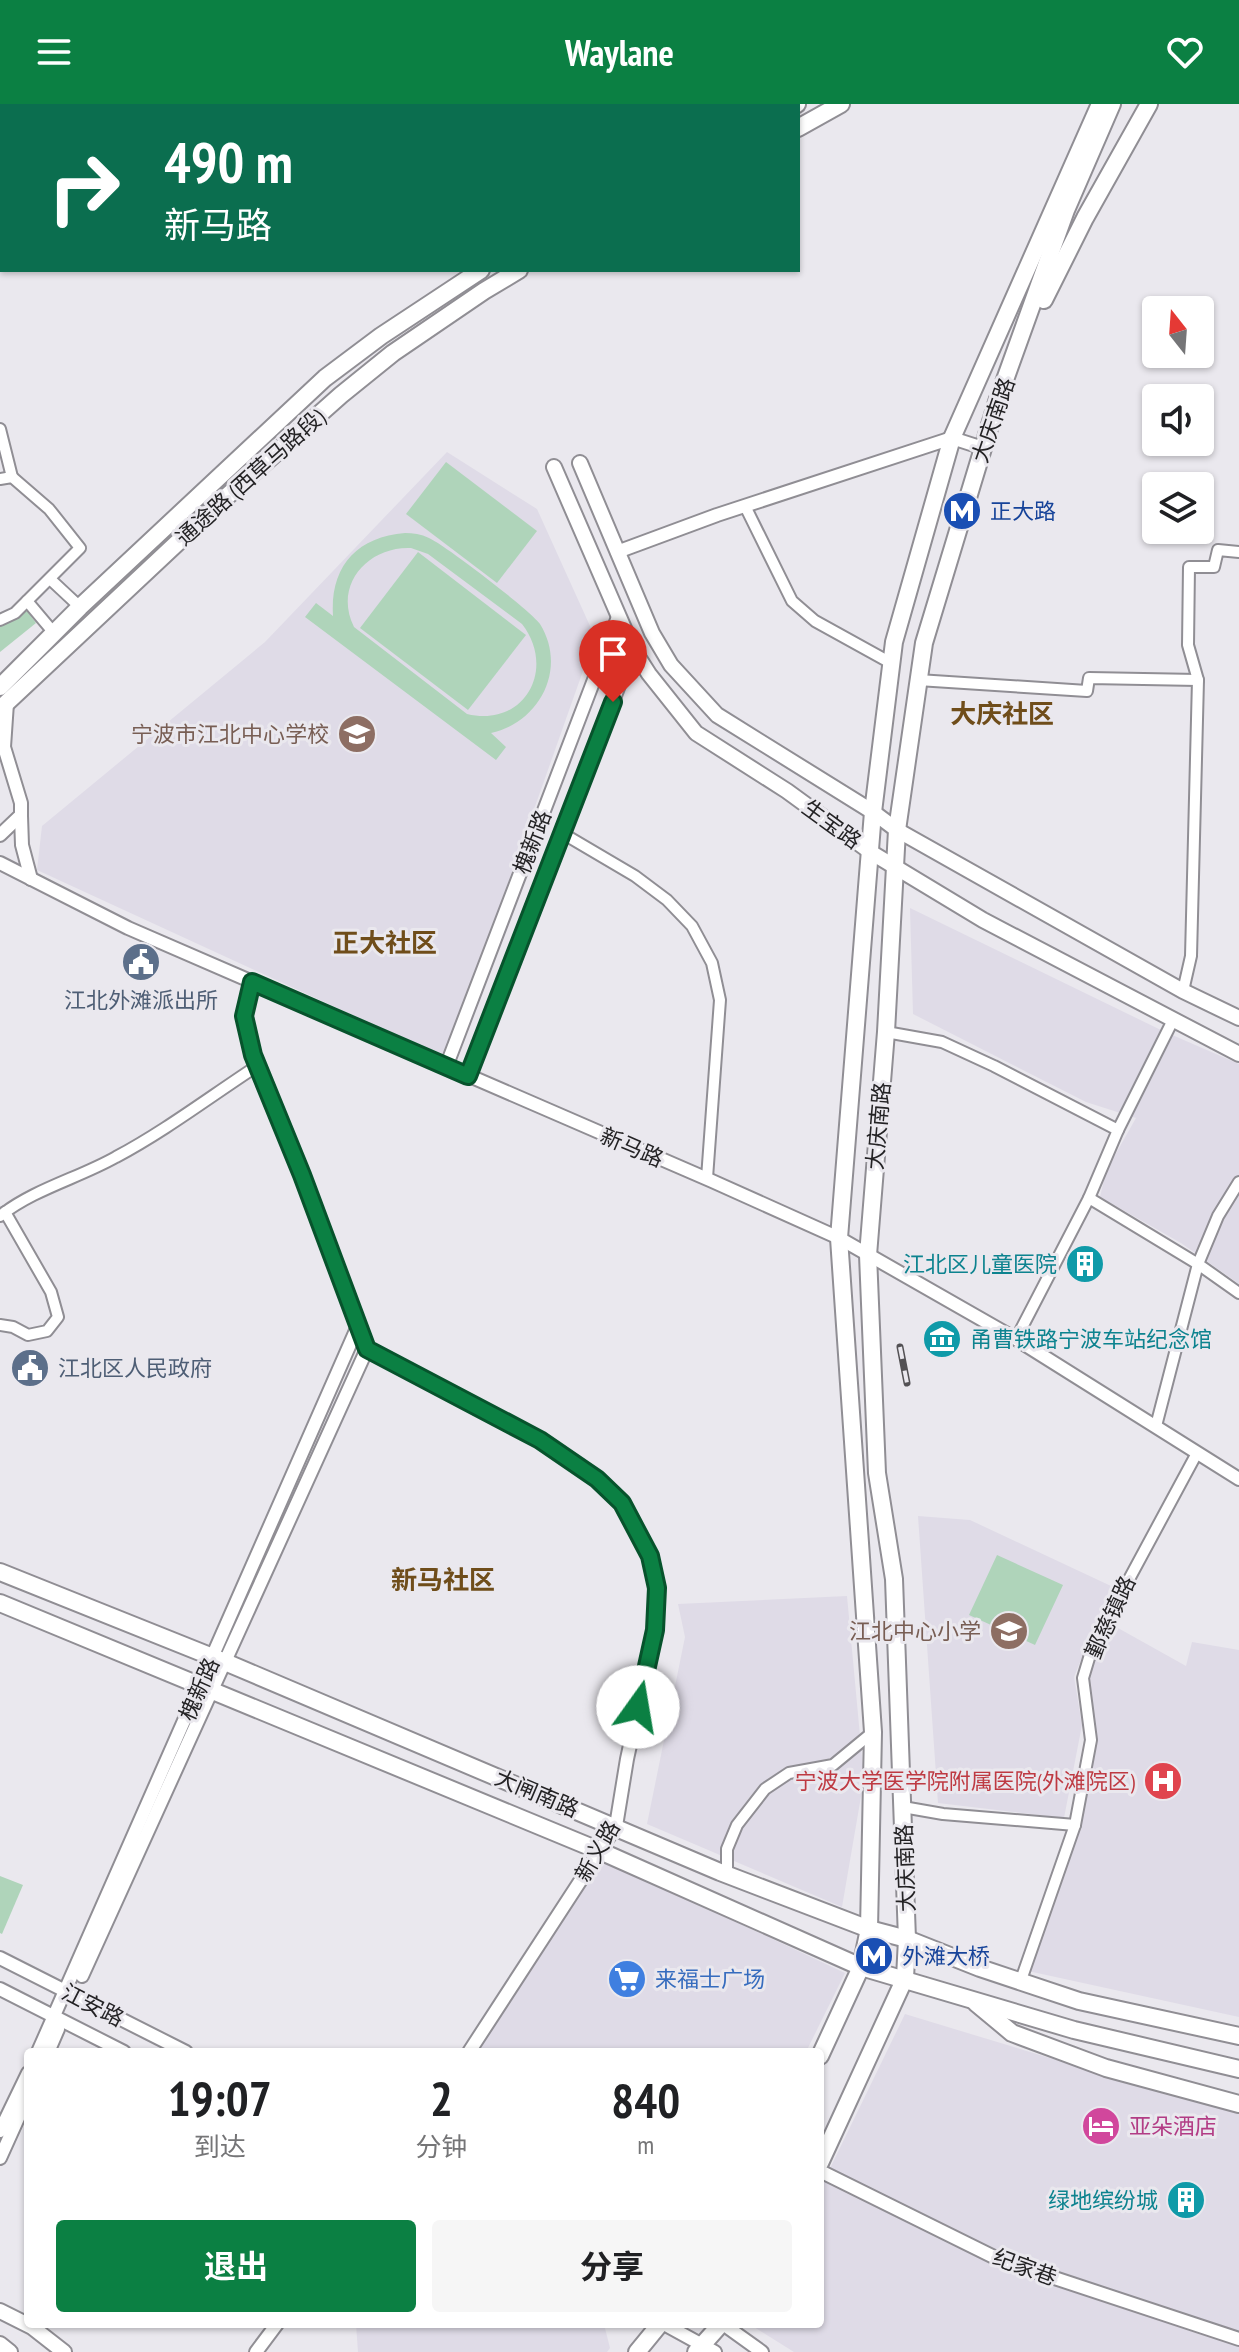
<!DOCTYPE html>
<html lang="zh">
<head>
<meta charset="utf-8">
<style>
  body { margin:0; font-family:"PT Sans Narrow","Noto Sans SC",sans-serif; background:#f6f6f6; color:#202124; height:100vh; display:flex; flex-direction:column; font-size:30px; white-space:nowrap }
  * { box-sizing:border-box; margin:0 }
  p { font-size:26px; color:#757577 }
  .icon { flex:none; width:44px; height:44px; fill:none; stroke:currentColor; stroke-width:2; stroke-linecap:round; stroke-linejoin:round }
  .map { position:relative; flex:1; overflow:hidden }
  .side { position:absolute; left:24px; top:1944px; width:800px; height:280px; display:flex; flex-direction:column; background:#fff; border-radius:8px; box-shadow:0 2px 6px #0004 }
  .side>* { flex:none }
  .guide { position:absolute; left:0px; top:0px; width:800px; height:168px; box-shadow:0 2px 6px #0004; background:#0b6e4f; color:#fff; overflow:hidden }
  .needle { width:52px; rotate:343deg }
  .controls { position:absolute; left:1142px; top:192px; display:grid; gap:16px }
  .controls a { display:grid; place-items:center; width:72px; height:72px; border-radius:8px; background:#fff; box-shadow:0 2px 6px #0004; font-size:40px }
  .pin { position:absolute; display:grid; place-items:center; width:68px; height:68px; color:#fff; margin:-82px -34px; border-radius:50% 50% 50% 0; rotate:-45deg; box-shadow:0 0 8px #0007 }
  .pin .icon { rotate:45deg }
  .me { position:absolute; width:88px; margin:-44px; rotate:13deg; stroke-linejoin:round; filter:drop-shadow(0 0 6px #0008) }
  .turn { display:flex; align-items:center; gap:28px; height:168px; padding:0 32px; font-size:36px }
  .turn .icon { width:104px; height:104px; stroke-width:2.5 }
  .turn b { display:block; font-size:56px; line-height:68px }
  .eta { display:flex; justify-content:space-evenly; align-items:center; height:136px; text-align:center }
  .eta b { font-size:48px; font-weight:700; line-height:56px }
  .action { display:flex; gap:16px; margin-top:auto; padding:16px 32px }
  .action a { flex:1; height:92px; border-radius:8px; background:#0b8043; color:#fff; font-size:32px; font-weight:700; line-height:92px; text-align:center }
  .action a+a { background:#f6f6f6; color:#202124 }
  header { display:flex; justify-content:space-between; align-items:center; height:104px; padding:0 32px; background:#0b8043; color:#fff; font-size:36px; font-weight:700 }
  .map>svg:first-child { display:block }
  .built { fill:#dfdbe7 }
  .green { fill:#afd4ba; fill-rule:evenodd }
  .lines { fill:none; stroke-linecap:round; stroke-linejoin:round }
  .minor-casing { stroke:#908e94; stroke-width:14 }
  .tertiary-casing { stroke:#908e94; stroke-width:16 }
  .secondary-casing { stroke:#908e94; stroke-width:18 }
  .primary-casing { stroke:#908e94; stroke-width:20 }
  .minor { stroke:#fff; stroke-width:10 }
  .tertiary { stroke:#fff; stroke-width:12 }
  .secondary { stroke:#fff; stroke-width:14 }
  .primary { stroke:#fff; stroke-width:16 }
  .rail-casing { stroke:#535154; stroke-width:7 }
  .rail { stroke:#eae8ee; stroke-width:4; stroke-dasharray:12; stroke-linecap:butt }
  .route-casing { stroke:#07532c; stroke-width:20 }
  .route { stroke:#0b8043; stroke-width:14 }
  .labels { text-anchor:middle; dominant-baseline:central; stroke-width:6; stroke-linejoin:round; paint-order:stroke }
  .street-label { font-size:22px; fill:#242325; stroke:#eae8ee }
  .transit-label { font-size:22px; fill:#164399; stroke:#eae8ee; text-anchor:start }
  .education-label { font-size:22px; fill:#785e54; stroke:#eae8ee; text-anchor:end }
  .service-label { font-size:22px; fill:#4e5e75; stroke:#eae8ee }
  .culture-label { font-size:22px; fill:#0d838f; stroke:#eae8ee; text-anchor:end }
  .health-label { font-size:22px; fill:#be3a42; stroke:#eae8ee; text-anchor:end }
  .shop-label { font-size:22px; fill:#366cbe; stroke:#eae8ee; text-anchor:start }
  .hotel-label { font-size:22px; fill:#b23c85; stroke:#eae8ee; text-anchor:start }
  .quarter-label { font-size:26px; font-weight:bold; fill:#6f4d1a; stroke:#eae8ee }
</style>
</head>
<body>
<header><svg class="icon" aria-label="menu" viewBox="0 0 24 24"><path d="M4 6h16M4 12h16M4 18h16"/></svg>Waylane<svg class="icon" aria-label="heart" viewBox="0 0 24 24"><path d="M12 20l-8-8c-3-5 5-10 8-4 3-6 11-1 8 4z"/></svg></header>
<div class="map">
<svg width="1239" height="2248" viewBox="0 0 1239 2248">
  <rect width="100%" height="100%" fill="#eae8ee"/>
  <g class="built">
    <polygon points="447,348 537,405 595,533 446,954 37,766 42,722 265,538"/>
    <polygon points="910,804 1163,927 1239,960 1239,1180 1181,1139 1100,1093 1106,1067 1136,1014 1086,998 913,910"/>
    <polygon points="918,1412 970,1416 1111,1482 1074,1573 1082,1621 1064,1714 938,1699"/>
    <polygon points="847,1492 864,1675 842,1803 647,1720 685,1533 678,1500"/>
    <polygon points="1109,1519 1186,1562 1192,1538 1239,1546 1239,1913 1028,1867 1081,1720 1095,1634 1086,1576"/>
    <polygon points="602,1755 845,1869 806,1948 476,1948"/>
    <polygon points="905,1910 1086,1965 1239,2007 1239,2248 794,2248 749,2220 820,2220 820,2085"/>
    <polygon points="356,2220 604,2220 610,2244 607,2248 358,2248"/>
  </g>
  <g class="green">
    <polygon points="446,358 537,427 497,479 406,410"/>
    <path d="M405 429C413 429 421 430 429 434 445 441 531 507 540 520 568 565 539 619 491 629L506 643 496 656 305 513 316 499 333 512C330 463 356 433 405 429ZM411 444 428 450 522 520C557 565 524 624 467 610L354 523C333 481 368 442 411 444Z"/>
    <polygon points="418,448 526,531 468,606 360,524"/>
    <polygon points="27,507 36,519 0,548 0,522"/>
    <polygon points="997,1451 1063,1481 1035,1541 969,1511"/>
    <polygon points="0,1772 23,1781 2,1830 0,1829"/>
  </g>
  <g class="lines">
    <g class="minor-casing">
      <g id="minor">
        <polyline points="0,325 12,373"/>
        <polyline points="0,375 12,373 49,405 80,444 15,509 0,516"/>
        <polyline points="745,402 792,497 815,517 891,559"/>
        <polyline points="50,475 80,503"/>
        <polyline points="27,497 54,529"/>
        <polyline points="918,576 1087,587 1089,574 1198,576"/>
        <polyline points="562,729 635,772 667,796 692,822 712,859 720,896 707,1074"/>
        <polyline points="1183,887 1191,852 1198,576 1188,541 1189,463 1214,463 1218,446 1239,448"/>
        <polyline points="886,928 942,938 994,962 1118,1026 1089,1094 1016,1235"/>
        <polyline points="1118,1026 1173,916"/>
        <polyline points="1089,1094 1198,1160 1239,1189"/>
        <path d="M0 1112C34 1085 79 1074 116 1053 165 1027 211 992 257 962"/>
        <polyline points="0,1221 13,1223 28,1231 47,1227 58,1213 51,1188 5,1108"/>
        <polyline points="1156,1322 1198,1160 1218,1112 1239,1078"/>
        <polyline points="903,1703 943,1710 1075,1721"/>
        <polyline points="727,1770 727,1745 737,1721 765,1685 789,1669 833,1661 873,1628"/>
        <polyline points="1022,1873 1075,1721 1091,1636 1083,1574 1092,1544 1197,1349"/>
      </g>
    </g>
    <g class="tertiary-casing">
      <g id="tertiary">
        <polyline points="617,448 717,411 952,334 983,344"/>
        <polyline points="21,712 22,741 31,775"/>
        <polyline points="0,731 21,711 21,699 4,643 7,599"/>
        <polyline points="0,759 128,824 712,1077 839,1134 1016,1235 1239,1375"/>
        <polyline points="252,878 244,912 253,951 302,1071 367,1245 540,1336 597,1375 622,1399 638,1428 650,1452 657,1484 655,1526 627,1655 616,1722 469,1948"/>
        <polyline points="446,963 618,513"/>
        <polyline points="468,972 633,545"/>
        <polyline points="0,1854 186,1948"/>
        <polyline points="82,1872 367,1245"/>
        <polyline points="0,1885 124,1948"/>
        <polyline points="38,1948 358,1222"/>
        <polyline points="48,1948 58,1925"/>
        <polyline points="0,2027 28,1969"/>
        <polyline points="0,2054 28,1992"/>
        <polyline points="820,2067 1000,2156 1239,2235"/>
        <polyline points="664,2220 715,2248"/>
        <polyline points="723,2220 762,2248"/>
        <polyline points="256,2248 277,2220"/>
      </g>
    </g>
    <g class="secondary-casing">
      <g id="secondary">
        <polyline points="423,0 424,2"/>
        <polyline points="451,0 452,2"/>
        <polyline points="580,359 652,529 671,561 717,611 873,708 897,726 1183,887 1239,914"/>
        <polyline points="554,363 633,545 649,570 696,629 787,687 872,749 983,816 1239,950"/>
        <polyline points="0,2207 32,2223 64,2248"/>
        <polyline points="0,2240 10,2248"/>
      </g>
    </g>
    <g class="primary-casing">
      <g id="primary">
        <polyline points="719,2 723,0"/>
        <polyline points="763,2 767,0"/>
        <polyline points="793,2 797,0"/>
        <polyline points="798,24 841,0"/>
        <polyline points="1044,196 1085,114 1149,0"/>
        <polyline points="0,583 80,503 325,274 381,232 481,166"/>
        <polyline points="0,605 225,394 341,291 393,249 484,187 519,166"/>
        <polyline points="0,1468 225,1558 720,1768 869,1825 907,1835 980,1864 1079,1897 1239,1932"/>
        <polyline points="0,1499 600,1747 861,1863 1074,1926 1239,1965"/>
        <polyline points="976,1899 1012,1929 1106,1964 1239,2000"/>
        <polyline points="820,1952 861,1863 869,1825 873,1628 839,1134 873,708 894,538 952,334 1100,0"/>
        <polyline points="820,2059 905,1874 907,1835 894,1475 877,1369 868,1151 886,928 897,726 924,539 997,298 1066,106 1112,0"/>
        <polyline points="637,2248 660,2220"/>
        <polyline points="696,2248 721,2220"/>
      </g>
    </g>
    <use href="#minor" class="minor"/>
    <use href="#tertiary" class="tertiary"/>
    <use href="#secondary" class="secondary"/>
    <use href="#primary" class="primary"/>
    <g class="rail-casing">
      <polyline id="rail" points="900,1243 907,1279"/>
    </g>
    <use href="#rail" class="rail"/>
  </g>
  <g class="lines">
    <g class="route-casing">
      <polyline id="route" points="613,598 468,972 252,878 244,912 253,951 302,1071 367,1245 540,1336 597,1375 622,1399 650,1452 657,1484 655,1526 638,1603"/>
    </g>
    <use href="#route" class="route"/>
  </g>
  <defs>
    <g id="metro-disc" transform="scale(2)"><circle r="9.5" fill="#1a4fb4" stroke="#eae8ee"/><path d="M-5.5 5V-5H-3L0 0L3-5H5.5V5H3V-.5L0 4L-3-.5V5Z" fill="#fff"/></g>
    <g id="school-disc" transform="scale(2)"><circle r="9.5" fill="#8d6e63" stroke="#eae8ee"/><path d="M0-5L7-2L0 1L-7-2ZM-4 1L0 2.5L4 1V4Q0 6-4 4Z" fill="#fff"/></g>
    <g id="civic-disc" transform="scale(2)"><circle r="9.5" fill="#5c6f8a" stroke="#eae8ee"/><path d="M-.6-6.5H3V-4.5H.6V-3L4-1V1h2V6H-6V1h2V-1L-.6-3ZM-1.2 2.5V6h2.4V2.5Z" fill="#fff"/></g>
    <g id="building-disc" transform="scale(2)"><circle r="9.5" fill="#0f9aa8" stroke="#eae8ee"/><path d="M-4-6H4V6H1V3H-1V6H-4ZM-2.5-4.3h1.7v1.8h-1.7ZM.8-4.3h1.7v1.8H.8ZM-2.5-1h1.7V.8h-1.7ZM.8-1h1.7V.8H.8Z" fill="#fff"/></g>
    <g id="museum-disc" transform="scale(2)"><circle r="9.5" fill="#0f9aa8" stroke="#eae8ee"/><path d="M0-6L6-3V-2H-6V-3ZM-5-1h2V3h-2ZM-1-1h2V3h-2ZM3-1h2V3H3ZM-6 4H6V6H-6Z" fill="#fff"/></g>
    <g id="hospital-disc" transform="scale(2)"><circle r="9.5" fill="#e0444e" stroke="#eae8ee"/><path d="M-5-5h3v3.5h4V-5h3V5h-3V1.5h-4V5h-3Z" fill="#fff"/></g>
    <g id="supermarket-disc" transform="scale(2)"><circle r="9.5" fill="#3f7fe0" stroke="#eae8ee"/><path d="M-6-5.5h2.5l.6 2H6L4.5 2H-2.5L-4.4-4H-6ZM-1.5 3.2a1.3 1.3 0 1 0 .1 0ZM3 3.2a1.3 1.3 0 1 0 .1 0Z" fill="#fff"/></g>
    <g id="hotel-disc" transform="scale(2)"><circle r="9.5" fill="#d1479c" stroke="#eae8ee"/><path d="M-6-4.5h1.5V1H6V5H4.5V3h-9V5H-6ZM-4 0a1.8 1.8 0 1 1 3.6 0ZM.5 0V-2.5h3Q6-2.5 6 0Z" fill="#fff"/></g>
  </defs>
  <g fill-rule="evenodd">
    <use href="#metro-disc" x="962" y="407"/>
    <use href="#school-disc" x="357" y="630"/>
    <use href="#civic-disc" x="141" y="858"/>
    <use href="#building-disc" x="1085" y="1160"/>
    <use href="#museum-disc" x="942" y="1235"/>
    <use href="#civic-disc" x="30" y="1264"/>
    <use href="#school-disc" x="1009" y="1527"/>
    <use href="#hospital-disc" x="1163" y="1677"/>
    <use href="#metro-disc" x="874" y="1852"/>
    <use href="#supermarket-disc" x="627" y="1875"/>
    <use href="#hotel-disc" x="1101" y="2022"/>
    <use href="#building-disc" x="1186" y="2096"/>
  </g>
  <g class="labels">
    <g class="street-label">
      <text transform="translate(993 316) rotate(-71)">大庆南路</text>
      <text transform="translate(250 373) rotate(-42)">通途路 (西草马路段)</text>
      <text transform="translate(832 720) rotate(36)">生宝路</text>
      <text transform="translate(532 738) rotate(-69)">槐新路</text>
      <text transform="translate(878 1022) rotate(-85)">大庆南路</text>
      <text transform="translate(632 1043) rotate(23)">新马路</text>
      <text transform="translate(1110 1513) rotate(-65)">鄞慈镇路</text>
      <text transform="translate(199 1585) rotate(-66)">槐新路</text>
      <text transform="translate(537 1689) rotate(23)">大闸南路</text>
      <text transform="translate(597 1747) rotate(-60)">新义路</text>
      <text transform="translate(905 1764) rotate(-92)">大庆南路</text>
      <text transform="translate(93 1901) rotate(27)">江安路</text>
      <text transform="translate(1025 2163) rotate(20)">纪家巷</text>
    </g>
    <g class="transit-label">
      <text x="990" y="407">正大路</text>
      <text x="902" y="1852">外滩大桥</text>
    </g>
    <g class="education-label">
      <text x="329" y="630">宁波市江北中心学校</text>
      <text x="981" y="1527">江北中心小学</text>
    </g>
    <g class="service-label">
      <text x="141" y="896">江北外滩派出所</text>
      <text x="58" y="1264" text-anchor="start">江北区人民政府</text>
    </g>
    <g class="culture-label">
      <text x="1057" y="1160">江北区儿童医院</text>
      <text x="970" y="1235" text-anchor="start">甬曹铁路宁波车站纪念馆</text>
      <text x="1158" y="2096">绿地缤纷城</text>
    </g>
    <g class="health-label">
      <text x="1135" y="1677">宁波大学医学院附属医院(外滩院区)</text>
    </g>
    <g class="shop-label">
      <text x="655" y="1875">来福士广场</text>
    </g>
    <g class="hotel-label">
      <text x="1129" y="2022">亚朵酒店</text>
    </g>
    <g class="quarter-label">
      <text x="1002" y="609">大庆社区</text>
      <text x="385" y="838">正大社区</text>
      <text x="443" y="1475">新马社区</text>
    </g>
  </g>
</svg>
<div class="controls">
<a><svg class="needle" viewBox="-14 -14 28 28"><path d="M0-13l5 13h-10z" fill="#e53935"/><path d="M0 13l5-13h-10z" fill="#757577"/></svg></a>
<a><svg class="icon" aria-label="sound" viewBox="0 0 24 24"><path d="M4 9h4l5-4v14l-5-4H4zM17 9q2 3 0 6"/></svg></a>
<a><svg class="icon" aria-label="layers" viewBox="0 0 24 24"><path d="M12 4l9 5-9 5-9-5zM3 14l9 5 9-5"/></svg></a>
</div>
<div class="pin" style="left:613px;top:598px;background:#d93025"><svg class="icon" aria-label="arrive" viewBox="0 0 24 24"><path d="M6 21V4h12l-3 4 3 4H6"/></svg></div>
<svg class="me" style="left:638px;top:1603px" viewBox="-20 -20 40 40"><circle r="19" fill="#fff"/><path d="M0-13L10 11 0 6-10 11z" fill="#0b8043"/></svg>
<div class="guide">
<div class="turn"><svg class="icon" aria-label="right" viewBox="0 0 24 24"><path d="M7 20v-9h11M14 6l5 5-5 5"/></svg><div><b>490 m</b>新马路</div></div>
</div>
<section class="side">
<div class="eta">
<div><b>19:07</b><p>到达</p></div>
<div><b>2</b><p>分钟</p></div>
<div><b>840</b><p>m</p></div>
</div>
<div class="action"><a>退出</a><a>分享</a></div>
</section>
</div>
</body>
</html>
